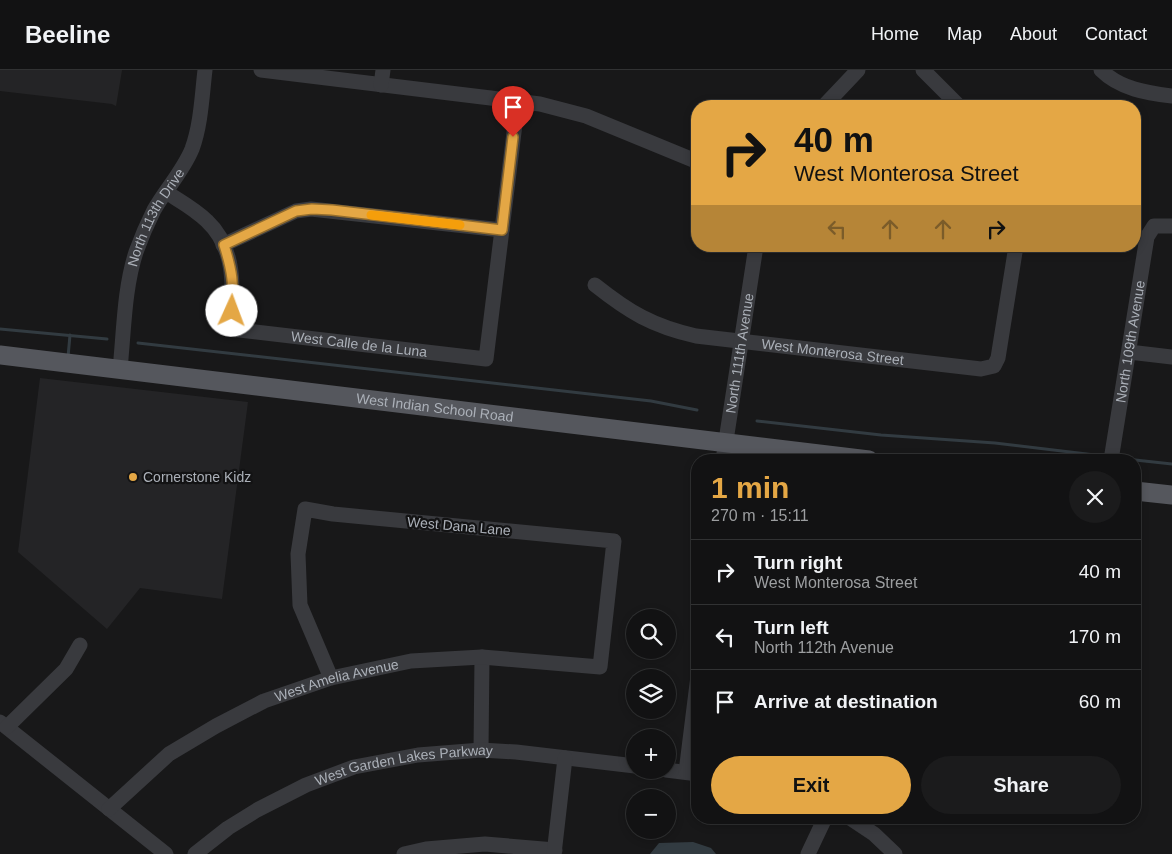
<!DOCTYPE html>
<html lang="en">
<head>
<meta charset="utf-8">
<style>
  body { margin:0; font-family:Arial,sans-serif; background:#1b1b1c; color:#f1f3f6; height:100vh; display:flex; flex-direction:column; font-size:19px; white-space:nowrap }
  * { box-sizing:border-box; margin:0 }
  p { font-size:16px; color:#9c9ea0 }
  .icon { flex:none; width:28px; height:28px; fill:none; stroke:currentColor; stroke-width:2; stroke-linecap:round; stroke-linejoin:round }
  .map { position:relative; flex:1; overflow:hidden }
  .side { position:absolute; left:691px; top:384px; width:450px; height:370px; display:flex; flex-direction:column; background:#121213; border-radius:20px; box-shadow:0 2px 8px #0003,0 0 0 1px #313233 }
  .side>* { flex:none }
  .guide { position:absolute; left:691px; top:30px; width:450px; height:152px; border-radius:20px; box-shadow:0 2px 8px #0003,0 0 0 1px #313233; background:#e4a745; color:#111; overflow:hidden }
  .controls { position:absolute; left:626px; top:539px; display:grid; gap:10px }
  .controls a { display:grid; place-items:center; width:50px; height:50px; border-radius:50%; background:#121213; box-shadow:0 2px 8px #0003,0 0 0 1px #313233; font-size:25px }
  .pin { position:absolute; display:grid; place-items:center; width:42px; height:42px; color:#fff; margin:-51px -21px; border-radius:50% 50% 50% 0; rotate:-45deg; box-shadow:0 0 5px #0007 }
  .pin .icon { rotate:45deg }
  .me { position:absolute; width:55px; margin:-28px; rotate:2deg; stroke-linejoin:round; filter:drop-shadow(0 0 4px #0008) }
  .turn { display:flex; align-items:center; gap:18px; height:105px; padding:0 20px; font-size:22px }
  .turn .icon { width:65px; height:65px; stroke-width:2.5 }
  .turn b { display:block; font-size:35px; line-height:42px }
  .lanes { display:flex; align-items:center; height:48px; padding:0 20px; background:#0003; justify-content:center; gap:25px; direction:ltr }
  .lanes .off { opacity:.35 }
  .round { display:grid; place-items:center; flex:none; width:52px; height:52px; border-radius:26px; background:#1b1b1c }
  .headline { display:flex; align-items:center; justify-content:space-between; height:85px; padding:0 20px }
  h1 { font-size:30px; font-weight:700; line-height:38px; color:#e4a745 }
  .button { display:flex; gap:10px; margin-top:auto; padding:10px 20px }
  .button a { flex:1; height:58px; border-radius:30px; background:#e4a745; color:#111; font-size:20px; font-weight:700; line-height:58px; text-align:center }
  .button a+a { background:#1b1b1c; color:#f1f3f6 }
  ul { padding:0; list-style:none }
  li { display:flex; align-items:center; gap:15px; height:65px; padding:0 20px; border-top:1px solid #313233 }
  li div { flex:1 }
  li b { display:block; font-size:19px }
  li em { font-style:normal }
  header { display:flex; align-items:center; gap:30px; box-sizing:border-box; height:70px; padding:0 25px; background:#121213; border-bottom:1px solid #313233 }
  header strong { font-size:24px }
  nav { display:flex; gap:28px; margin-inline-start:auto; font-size:18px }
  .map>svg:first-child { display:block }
  .built { fill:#242426 }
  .water { fill:#323b41 }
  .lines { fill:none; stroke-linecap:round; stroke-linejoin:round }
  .stream { stroke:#323b41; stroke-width:3 }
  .minor { stroke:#393a3e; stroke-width:15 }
  .major { stroke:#55575d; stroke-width:19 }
  .route-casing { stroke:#946d2d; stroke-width:12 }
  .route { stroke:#e4a745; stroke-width:9 }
  .slow { stroke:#f59e0b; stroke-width:9 }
  .poi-dot { fill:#e4a745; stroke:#131314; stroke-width:2 }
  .labels { text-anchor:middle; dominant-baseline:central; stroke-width:4.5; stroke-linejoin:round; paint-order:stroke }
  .street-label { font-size:14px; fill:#abb0b8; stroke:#131314 }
  .poi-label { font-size:14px; fill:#abb0b8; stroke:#131314; text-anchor:start }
</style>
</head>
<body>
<header>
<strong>Beeline</strong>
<nav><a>Home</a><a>Map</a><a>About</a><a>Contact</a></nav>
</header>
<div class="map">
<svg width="1172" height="784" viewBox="0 0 1172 784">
  <rect width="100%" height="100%" fill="#181819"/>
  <g class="built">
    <polygon points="0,0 122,0 116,36 112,34 0,21"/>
    <polygon points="40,308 248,332 222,529 140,518 107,559 18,482"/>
  </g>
  <polygon class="water" points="693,772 711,778 716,784 650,784 659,773"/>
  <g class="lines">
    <g class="stream">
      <polyline points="0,259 107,269"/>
      <polyline points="138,273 651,331 697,340"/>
      <polyline points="68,287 70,265"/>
      <polyline points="757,351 881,365 995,373 1095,385"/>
      <polyline points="1126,389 1172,394"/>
    </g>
    <g class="minor">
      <polyline points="261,0 540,34 586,46 698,92"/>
      <polyline points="923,0 959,36"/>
      <path d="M1101 0C1120 19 1147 23 1172 26"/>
      <polyline points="381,15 383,0"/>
      <polyline points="824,36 858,0"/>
      <path id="s1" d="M166 122C180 131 195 139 207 151 237 179 233 222 231 259L486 289 518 30"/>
      <polyline points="223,175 296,141 311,139 502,160"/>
      <path id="s2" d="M595 215C629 242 652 256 696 266L981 299 994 296 998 288 1016 176"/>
      <polyline points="1129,282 1172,287"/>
      <path id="s3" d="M120 299C124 261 124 219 136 182 141 168 147 154 154 140 166 119 183 101 192 79 201 55 202 25 205 0"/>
      <path id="s4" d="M723 390 756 176"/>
      <path id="s5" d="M1111 390 1147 167 1154 156H1172"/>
      <polyline points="0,652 166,784"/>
      <polyline points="7,657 66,599 80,575"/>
      <polyline points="481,680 482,587"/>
      <polyline points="666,700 698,704"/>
      <polyline points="686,702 698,606"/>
      <path id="s6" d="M109 739 169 684 216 656 264 631 331 608 411 591 482 587 600 597 614 471 333 444 305 439 298 484 300 535 331 608"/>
      <polyline points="850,748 874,764 895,784"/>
      <path id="s7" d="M195 784 228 758 257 740 306 715 354 697 418 685 481 680 516 682 635 696"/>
      <polyline points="404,784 426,779 485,774 555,780"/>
      <polyline points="554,784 565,688"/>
      <polyline points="808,784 825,748"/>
    </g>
    <g class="major">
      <path id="s8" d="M0 285 869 390"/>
      <polyline points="1135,421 1172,425"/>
    </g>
  </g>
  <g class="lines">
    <g class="route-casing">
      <path id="route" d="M232 241C234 214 232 200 224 175L296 141 312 139 332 140 502 160 513 67"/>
    </g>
    <use href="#route" class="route"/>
    <polyline class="slow" points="371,145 460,155"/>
  </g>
  <circle class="poi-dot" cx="133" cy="407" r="5"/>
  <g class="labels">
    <g class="street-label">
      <text stroke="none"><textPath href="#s3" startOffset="158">North 113th Drive</textPath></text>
      <text stroke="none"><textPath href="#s5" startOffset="120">North 109th Avenue</textPath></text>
      <text stroke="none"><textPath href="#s1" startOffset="294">West Calle de la Luna</textPath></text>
      <text stroke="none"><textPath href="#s4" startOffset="108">North 111th Avenue</textPath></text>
      <text stroke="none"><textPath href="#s2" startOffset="252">West Monterosa Street</textPath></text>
      <text stroke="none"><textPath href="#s8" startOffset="438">West Indian School Road</textPath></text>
      <text transform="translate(459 456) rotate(5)">West Dana Lane</text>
      <text stroke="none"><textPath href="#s6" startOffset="266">West Amelia Avenue</textPath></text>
      <text stroke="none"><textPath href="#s7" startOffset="232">West Garden Lakes Parkway</textPath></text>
    </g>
    <g class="poi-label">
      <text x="143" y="407">Cornerstone Kidz</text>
    </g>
  </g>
</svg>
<div class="controls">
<a><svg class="icon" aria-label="search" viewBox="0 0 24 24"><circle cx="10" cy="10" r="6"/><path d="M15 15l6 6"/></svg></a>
<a><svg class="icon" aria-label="layers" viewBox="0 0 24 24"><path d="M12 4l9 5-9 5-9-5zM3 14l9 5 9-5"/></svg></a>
<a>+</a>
<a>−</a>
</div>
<div class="pin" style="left:513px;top:67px;background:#d93025"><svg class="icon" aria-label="arrive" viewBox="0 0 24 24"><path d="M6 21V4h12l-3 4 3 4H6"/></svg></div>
<svg class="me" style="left:232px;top:241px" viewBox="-20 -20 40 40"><circle r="19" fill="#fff"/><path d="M0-13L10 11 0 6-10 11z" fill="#e4a745"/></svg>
<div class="guide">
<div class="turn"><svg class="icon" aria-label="right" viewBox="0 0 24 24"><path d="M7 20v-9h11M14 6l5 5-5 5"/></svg><div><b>40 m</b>West Monterosa Street</div></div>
<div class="lanes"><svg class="icon off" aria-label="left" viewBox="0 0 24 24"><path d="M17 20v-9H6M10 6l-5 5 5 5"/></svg><svg class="icon off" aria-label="ahead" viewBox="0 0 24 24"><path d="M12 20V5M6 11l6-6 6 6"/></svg><svg class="icon off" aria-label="ahead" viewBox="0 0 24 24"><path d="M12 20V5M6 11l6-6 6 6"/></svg><svg class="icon" aria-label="right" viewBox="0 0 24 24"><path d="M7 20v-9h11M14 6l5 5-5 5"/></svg></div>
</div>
<section class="side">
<div class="headline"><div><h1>1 min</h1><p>270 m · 15:11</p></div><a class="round"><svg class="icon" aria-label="close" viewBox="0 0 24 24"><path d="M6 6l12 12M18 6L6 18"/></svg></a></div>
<ul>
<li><svg class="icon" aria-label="right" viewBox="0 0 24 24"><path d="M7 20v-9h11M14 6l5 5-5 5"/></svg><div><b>Turn right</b><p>West Monterosa Street</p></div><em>40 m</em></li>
<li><svg class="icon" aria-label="left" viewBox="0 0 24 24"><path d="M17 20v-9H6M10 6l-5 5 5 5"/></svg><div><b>Turn left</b><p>North 112th Avenue</p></div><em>170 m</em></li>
<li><svg class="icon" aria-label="arrive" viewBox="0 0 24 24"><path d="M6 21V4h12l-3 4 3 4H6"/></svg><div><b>Arrive at destination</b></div><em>60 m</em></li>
</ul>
<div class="button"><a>Exit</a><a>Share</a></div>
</section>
</div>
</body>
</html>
